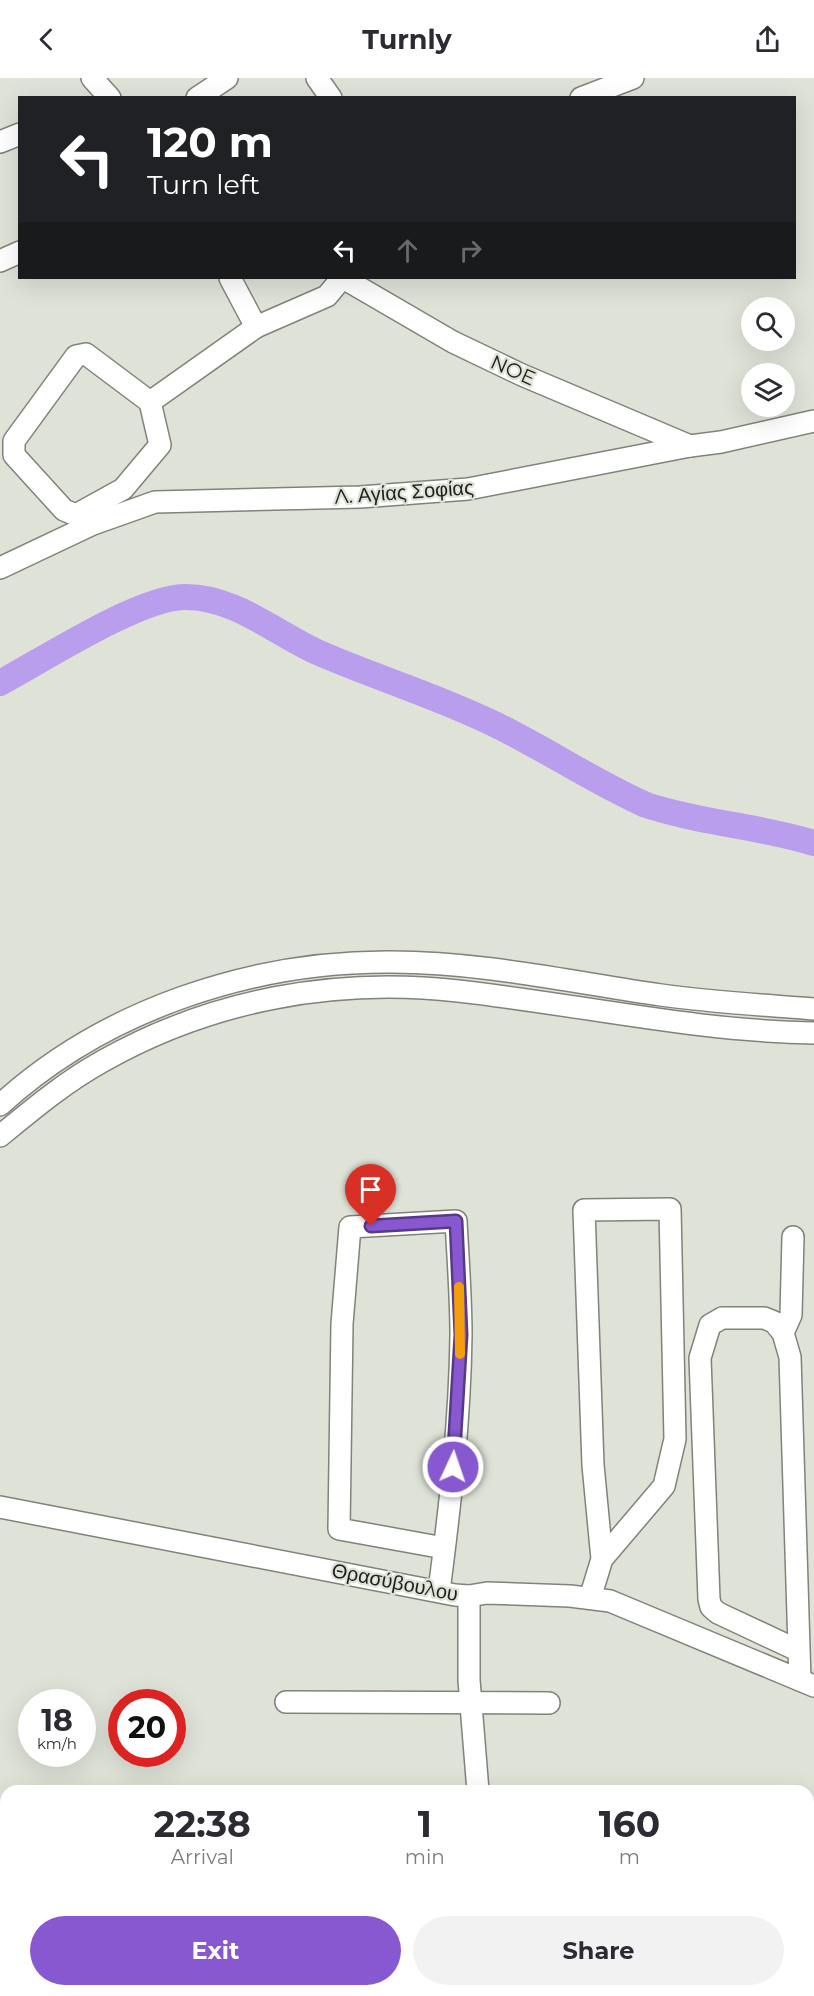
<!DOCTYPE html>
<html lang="en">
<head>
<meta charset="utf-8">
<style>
  body { margin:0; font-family:Montserrat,sans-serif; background:#f2f2f3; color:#2b2b33; height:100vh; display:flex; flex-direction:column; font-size:22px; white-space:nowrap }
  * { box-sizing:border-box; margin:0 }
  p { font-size:20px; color:#7c7c81 }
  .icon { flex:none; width:33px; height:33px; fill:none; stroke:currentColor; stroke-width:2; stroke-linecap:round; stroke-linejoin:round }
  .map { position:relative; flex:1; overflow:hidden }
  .panel { position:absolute; left:0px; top:1707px; width:814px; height:212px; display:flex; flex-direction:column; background:#fff; border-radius:18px 18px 0 0; box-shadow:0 6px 24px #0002 }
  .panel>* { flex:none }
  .banner { position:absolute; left:18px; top:18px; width:778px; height:183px; border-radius:0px; box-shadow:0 6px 24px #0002; background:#202124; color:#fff; overflow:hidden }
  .buttons { position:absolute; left:741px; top:219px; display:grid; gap:12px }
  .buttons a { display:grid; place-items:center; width:54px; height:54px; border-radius:50%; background:#fff; box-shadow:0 6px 24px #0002; font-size:30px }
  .speed { position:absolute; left:18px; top:1611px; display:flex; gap:12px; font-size:30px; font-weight:700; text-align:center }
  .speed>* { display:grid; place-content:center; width:78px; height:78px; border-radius:50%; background:#fff; box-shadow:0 6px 24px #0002; line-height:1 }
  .speed small { font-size:15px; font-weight:400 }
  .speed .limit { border:9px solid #d22; background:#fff; color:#111 }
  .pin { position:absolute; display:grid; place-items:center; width:51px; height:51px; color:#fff; margin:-62px -26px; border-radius:50% 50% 50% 0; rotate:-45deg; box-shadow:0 0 6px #0007 }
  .pin .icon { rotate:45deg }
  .me { position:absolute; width:66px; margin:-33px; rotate:3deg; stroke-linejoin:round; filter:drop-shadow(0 0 4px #0008) }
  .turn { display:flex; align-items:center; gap:21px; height:126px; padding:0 30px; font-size:27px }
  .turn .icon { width:78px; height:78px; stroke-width:2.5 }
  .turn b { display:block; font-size:42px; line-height:51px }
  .lanes { display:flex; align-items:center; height:57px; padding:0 30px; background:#0003; justify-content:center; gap:30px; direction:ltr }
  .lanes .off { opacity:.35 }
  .eta { display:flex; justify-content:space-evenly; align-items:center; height:102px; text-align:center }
  .eta b { font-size:36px; font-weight:700; line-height:42px }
  .cta { display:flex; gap:12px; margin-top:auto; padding:12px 30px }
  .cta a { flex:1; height:69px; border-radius:36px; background:#8858d1; color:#fff; font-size:24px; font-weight:700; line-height:69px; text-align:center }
  .cta a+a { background:#f2f2f3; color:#2b2b33 }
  header { display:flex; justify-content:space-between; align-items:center; height:78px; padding:0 30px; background:#fff; font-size:27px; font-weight:700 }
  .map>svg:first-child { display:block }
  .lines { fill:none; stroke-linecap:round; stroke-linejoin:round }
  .river { stroke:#b99eee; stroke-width:26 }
  .minor-casing { stroke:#7f8379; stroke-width:24 }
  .minor { stroke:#fff; stroke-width:21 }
  .route-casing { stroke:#583988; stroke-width:15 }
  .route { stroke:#8858d1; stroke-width:10 }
  .slow { stroke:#f59e0b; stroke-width:10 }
  .labels { text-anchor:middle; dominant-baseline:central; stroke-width:4.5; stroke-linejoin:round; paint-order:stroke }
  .street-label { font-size:20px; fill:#1f201c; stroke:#dee2d7 }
</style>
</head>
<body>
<header><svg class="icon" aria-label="back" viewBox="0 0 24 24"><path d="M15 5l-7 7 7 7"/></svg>Turnly<svg class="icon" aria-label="share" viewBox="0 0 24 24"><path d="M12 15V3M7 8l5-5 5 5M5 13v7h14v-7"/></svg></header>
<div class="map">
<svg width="814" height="1918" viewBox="0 0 814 1918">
  <rect width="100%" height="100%" fill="#dee2d7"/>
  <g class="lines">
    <path class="river" d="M0 605C43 582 138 520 184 519 234 518 275 555 317 574 374 599 434 617 490 644 543 669 592 703 646 727 701 745 759 748 814 765"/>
    <g class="minor-casing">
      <g id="minor">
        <polyline points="92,0 110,20"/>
        <polyline points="317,0 331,20"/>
        <polyline points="197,20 227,0"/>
        <polyline points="581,20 633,0"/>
        <polyline points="0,64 20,56"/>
        <polyline points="0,183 20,174"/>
        <polyline points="230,200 256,249 327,218 342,200"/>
        <polyline points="343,200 453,264 522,297 690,368"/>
        <polyline points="150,324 160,367 123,411 76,437 64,432 14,377 14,363 76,278 86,276 150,324 256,249"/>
        <polyline points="0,490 93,446 155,424 360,419 468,411 690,368 721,364 814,343"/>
        <path d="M0 1027C104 932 251 883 391 884 481 884 572 904 661 917 711 924 763 927 814 931"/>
        <path d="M0 1058C33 1031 65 1004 103 983 211 922 335 899 458 913 576 926 694 953 814 955"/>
        <polyline points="783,1255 791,1237 793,1159"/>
        <polyline points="0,1429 455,1517 469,1518 487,1515 570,1518 610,1523 814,1608"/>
        <path d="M439 1513C450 1428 460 1343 461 1257 461 1219 458 1181 456 1143L350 1149 342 1246 339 1451 444 1470"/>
        <polyline points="469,1518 469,1602 478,1713"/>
        <polyline points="590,1520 602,1481 664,1408 675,1361 670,1131 584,1132 593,1387 602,1481"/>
        <polyline points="797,1572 718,1535 711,1529 709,1521 700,1280 710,1247 722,1240 764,1240 774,1244 783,1255 790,1279 800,1602"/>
        <polyline points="286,1624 549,1625"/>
        <polyline points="0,1794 6,1794"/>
        <polyline points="808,1848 814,1843"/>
        <polyline points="805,1912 809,1918"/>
        <polyline points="508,1918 509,1912"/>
        <polyline points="748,1918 752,1912"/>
      </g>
    </g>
    <use href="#minor" class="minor"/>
  </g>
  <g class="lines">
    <g class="route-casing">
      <polyline id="route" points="371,1148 456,1143 461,1257 453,1389"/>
    </g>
    <use href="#route" class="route"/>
    <polyline class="slow" points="459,1209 460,1276"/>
  </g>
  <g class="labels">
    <g class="street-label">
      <text transform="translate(513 292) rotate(24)">NOE</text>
      <text transform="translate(404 414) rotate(-4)">Λ. Αγίας Σοφίας</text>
      <text transform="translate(395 1504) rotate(11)">Θρασύβουλου</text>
    </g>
  </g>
</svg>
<div class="buttons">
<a><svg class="icon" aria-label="search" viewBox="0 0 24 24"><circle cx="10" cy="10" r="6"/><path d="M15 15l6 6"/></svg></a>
<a><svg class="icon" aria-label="layers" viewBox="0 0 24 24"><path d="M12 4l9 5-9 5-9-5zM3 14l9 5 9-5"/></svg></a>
</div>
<div class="speed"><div>18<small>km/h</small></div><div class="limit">20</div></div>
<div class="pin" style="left:371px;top:1148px;background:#d93025"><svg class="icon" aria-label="arrive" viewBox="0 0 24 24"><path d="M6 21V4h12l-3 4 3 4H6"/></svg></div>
<svg class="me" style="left:453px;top:1389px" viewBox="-20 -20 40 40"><circle r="17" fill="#8858d1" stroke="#fff" stroke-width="3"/><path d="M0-11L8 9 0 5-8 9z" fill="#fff"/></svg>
<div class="banner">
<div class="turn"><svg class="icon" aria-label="left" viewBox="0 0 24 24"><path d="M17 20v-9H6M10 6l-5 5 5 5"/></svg><div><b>120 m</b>Turn left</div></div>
<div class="lanes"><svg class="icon" aria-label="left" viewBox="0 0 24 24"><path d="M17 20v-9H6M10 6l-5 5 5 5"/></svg><svg class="icon off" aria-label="ahead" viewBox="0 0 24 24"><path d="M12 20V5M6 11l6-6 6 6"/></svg><svg class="icon off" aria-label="right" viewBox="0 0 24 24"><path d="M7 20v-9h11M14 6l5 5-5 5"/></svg></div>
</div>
<section class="panel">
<div class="eta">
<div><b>22:38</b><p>Arrival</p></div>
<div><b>1</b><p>min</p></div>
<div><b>160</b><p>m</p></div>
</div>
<div class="cta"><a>Exit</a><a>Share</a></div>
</section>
</div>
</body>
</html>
